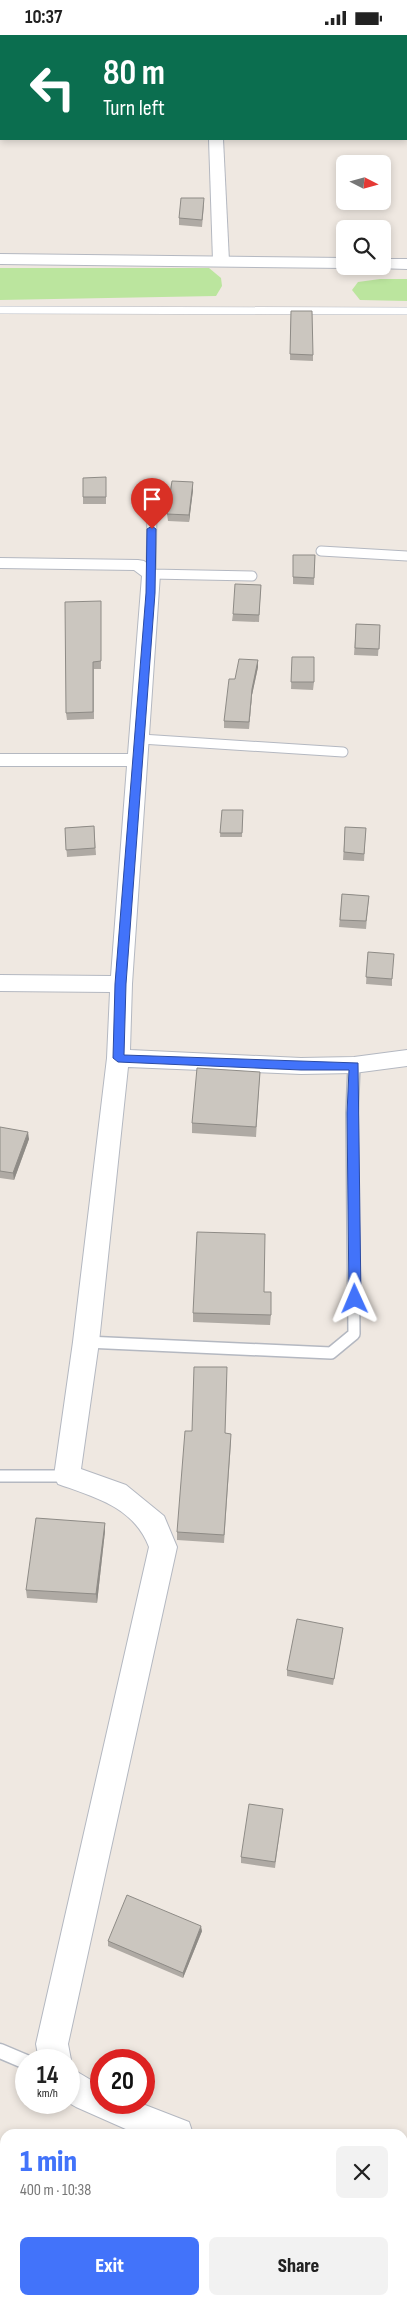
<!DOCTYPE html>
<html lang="en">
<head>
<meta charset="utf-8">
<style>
  body { margin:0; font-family:"Sofia Sans Condensed",sans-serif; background:#f2f2f2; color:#222; height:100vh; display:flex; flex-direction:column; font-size:19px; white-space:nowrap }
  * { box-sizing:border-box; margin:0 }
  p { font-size:16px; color:#767676 }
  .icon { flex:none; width:28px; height:28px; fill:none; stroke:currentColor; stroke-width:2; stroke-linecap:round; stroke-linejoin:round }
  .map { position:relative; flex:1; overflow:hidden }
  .drawer { position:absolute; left:0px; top:2094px; width:408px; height:176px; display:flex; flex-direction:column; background:#fff; border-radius:15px 15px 0 0; box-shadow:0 2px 8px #0003 }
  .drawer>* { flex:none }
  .hud { position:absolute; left:0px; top:0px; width:408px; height:105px; box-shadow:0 2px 8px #0003; background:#0b6e4f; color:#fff; overflow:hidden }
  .needle { width:32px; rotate:96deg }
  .fabs { position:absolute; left:336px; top:120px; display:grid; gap:10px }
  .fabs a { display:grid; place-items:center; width:55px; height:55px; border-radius:8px; background:#fff; box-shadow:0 2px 8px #0003; font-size:25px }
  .speed { position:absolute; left:15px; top:2014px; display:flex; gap:10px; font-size:25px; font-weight:700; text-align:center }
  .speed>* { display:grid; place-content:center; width:65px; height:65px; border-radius:50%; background:#fff; box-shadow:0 2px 8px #0003; line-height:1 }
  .speed small { font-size:12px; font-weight:400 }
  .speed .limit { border:8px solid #d22; background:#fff; color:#111 }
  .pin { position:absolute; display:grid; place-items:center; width:42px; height:42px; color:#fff; margin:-51px -21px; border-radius:50% 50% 50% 0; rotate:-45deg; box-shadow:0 0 5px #0007 }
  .pin .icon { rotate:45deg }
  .me { position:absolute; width:55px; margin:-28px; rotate:359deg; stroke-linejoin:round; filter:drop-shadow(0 0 4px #0008) }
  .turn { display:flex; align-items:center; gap:18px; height:105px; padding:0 20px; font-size:22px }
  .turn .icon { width:65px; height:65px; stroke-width:2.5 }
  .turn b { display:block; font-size:35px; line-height:42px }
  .round { display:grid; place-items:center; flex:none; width:52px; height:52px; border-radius:8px; background:#f2f2f2 }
  .summary { display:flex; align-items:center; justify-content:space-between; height:85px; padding:0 20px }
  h1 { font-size:30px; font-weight:800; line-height:38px; color:#4273fa }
  .cta { display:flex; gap:10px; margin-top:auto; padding:10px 20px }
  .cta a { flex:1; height:58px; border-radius:8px; background:#4273fa; color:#fff; font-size:20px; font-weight:800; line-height:58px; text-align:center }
  .cta a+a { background:#f2f2f2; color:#222 }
  .status { display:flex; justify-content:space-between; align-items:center; height:35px; padding:0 25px; background:#fff; direction:ltr }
  .status svg { height:14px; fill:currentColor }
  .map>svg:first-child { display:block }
  .green { fill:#bbe59e }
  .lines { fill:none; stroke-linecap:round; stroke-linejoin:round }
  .lane-far3-casing { stroke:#b4b8c1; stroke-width:8 }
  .lane-far2-casing { stroke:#b4b8c1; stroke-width:11 }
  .lane-far1-casing { stroke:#b4b8c1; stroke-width:14 }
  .lane-casing { stroke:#b4b8c1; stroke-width:17 }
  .street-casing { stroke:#b4b8c1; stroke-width:2 }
  .secondary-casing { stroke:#b4b8c1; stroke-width:2 }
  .path { stroke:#c9c9c9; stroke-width:2; stroke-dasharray:2.5 1; stroke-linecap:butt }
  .lane-far3 { stroke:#fff; stroke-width:7 }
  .lane-far2 { stroke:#fff; stroke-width:9 }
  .lane-far1 { stroke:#fff; stroke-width:11 }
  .lane { stroke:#fff; stroke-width:14 }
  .street { fill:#fff; fill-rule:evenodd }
  .secondary { fill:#fff; fill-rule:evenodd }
  .wall { fill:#afaaa4 }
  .shaded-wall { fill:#8e8b86 }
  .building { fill:#cbc6bf; stroke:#8e8b86 }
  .route { fill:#4273fa; stroke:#2b4ba2 }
</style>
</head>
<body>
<div class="status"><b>10:37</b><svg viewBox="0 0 49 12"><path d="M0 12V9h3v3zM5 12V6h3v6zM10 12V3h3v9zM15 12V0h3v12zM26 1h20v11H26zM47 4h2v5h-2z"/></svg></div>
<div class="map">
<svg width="407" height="2269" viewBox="0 0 407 2269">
  <rect width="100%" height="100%" fill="#efe8e1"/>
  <g class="green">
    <polygon points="0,233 209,233 221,243 222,251 216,261 0,265"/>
    <polygon points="380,244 407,244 407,266 360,265 352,255 358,247"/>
  </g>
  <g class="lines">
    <g class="lane-far3-casing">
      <polyline id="lane-far3" points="0,275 407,276"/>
    </g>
    <g class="lane-far2-casing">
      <g id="lane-far2">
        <polyline points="152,479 151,539 252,541"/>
        <polyline points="321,516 407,521"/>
        <polyline points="141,704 343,717"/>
      </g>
    </g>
    <g class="lane-far1-casing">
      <g id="lane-far1">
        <polyline points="86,1307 331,1318 354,1299 352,1078 354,1030"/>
        <polyline points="0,1441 67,1441"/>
      </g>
    </g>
    <g class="lane-casing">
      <polyline id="lane" points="0,2016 26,2027"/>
    </g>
    <g class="street-casing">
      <g id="street">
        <rect x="0" y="19" width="1" height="8"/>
        <polygon points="209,104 223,104 229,226 221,231 213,226"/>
        <path d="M0 523 138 525 144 526 160 539 132 949 130 1015 301 1023 354 1022 407 1015V1031L354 1038 301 1039 128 1032 99 1307 81 1434 126 1450 164 1481 177 1512 68 2009 71 2025 69 2031V2025H39L36 2009 149 1512C134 1472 94 1462 58 1449L54 1441 73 1307 107 1023 110 957 0 956V940L111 941 127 731H0V719H128L142 541 134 535 0 533Z"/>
        <polygon points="69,2032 101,2051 101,2068 140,2068 189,2087 193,2099 137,2099 76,2072 69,2068"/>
        <polygon points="402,2179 407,2181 407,2215 402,2213"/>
      </g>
    </g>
    <g class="secondary-casing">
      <g id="secondary">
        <polygon points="0,219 345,223 345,231 352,231 345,233 0,229"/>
        <polygon points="382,224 407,224 407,234 376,233 375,231 382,231"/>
      </g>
    </g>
    <g class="path">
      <polyline points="94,0 98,1"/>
      <polyline points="383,0 386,1"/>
    </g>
    <use href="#lane-far3" class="lane-far3"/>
    <use href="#lane-far2" class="lane-far2"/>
    <use href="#lane-far1" class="lane-far1"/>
    <use href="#lane" class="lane"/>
    <use href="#street" class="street"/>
    <use href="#secondary" class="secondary"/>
  </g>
  <g class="wall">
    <polygon points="204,170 202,192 179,190 179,183"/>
    <polygon points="291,276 313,320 313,326 290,325"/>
    <polygon points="106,442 106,469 83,469 83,462"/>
    <polygon points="193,455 189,487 168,486 167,479"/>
    <polygon points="293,520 315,520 314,550 293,549"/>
    <polygon points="261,550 259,587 232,586 233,579"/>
    <polygon points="101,566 101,634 94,634 94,684 67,685 66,678"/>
    <polygon points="356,589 380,590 378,621 354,620"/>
    <polygon points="292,622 314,647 313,655 291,654"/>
    <polygon points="258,625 258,632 252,660 249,694 224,693 224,686 235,644"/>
    <polygon points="222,775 243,775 242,802 220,802"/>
    <polygon points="94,791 96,820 67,822 65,793"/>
    <polygon points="345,792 366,793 364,826 343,825"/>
    <polygon points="342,859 369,861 366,894 339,892"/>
    <polygon points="368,917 392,944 392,951 366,949"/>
    <polygon points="260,1037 256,1102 192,1098 192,1088"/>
    <polygon points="0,1092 29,1104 14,1145 0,1143"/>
    <polygon points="264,1257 271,1280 270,1290 193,1287 193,1278"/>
    <polygon points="225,1398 231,1407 224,1508 177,1505 177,1497"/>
    <polygon points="105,1488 105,1496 97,1568 27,1563 26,1555"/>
    <polygon points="343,1593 333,1650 287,1641 287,1635"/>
    <polygon points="282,1780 275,1833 241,1828 241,1822"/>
    <polygon points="202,1896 183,1943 108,1911 108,1906"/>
    <polygon points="407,2123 407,2158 402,2155 402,2135"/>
    <polygon points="80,2265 98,2265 96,2269 87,2269"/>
  </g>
  <g class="shaded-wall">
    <polygon points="193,447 193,455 189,487 189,480"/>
    <polygon points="258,625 258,632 252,660 249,694 252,654"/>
    <polygon points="28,1097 29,1104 14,1145 13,1138"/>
    <polygon points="105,1488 105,1496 97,1568 96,1559"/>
    <polygon points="201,1891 202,1896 183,1943 183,1938"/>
  </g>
  <g class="building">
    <polygon points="181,163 204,163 202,185 179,183"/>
    <polygon points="291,276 312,276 313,320 290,319"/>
    <polygon points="106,442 106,462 83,462 83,443"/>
    <polygon points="172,446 193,447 189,480 167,479"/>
    <polygon points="293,520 315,520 314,543 293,542"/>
    <polygon points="235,549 261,550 259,580 233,579"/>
    <polygon points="101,566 101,626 93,627 93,677 66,678 65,567"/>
    <polygon points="356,589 380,590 379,614 355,613"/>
    <polygon points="292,622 314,622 314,647 291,647"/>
    <polygon points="239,624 258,625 252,654 249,687 224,686 229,644 235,644"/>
    <polygon points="222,775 243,775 242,798 220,798"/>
    <polygon points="94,791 95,813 66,815 65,793"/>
    <polygon points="345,792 366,793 364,819 344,817"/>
    <polygon points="342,859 369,861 366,886 340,885"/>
    <polygon points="368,917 394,919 392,944 366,942"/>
    <polygon points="197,1033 260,1037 256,1092 192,1088"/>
    <polygon points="0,1092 28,1097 13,1138 0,1136"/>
    <polygon points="197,1197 265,1199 264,1257 271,1257 271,1280 193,1278"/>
    <polygon points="194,1332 227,1332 225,1398 231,1399 224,1500 177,1497 185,1396 192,1396"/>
    <polygon points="36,1483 105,1488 96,1559 26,1555"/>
    <polygon points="297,1584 343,1593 334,1644 287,1635"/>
    <polygon points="249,1769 283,1774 275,1827 241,1822"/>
    <polygon points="127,1860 201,1891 183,1938 108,1906"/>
    <polygon points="407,2123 407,2152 402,2149 402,2135"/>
    <polygon points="85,2265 95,2265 94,2269"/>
  </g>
  <polygon class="route" points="152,491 156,494 155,558 126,949 124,1020 358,1028 361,1264 355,1269 349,1264 347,1078 349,1035 301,1035 118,1027 113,1023 115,949 146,558 147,494"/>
</svg>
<div class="fabs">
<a><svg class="needle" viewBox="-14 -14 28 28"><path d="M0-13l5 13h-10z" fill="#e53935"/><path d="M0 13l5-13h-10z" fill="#767676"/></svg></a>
<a><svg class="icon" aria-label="search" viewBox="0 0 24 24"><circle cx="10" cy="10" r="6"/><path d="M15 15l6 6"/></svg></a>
</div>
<div class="speed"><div>14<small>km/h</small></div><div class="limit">20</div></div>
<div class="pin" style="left:152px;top:494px;background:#d93025"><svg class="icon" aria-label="arrive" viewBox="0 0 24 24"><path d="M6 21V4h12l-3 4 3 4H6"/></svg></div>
<svg class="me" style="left:355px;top:1264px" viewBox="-20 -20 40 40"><path d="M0-17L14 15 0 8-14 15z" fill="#4273fa" stroke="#fff" stroke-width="4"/></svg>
<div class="hud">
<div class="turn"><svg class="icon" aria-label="left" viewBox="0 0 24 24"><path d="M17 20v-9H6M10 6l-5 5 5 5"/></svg><div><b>80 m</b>Turn left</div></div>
</div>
<section class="drawer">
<div class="summary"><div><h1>1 min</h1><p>400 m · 10:38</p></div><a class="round"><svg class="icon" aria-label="close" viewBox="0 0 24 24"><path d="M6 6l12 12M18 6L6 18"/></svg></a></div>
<div class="cta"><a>Exit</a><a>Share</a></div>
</section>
</div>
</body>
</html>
